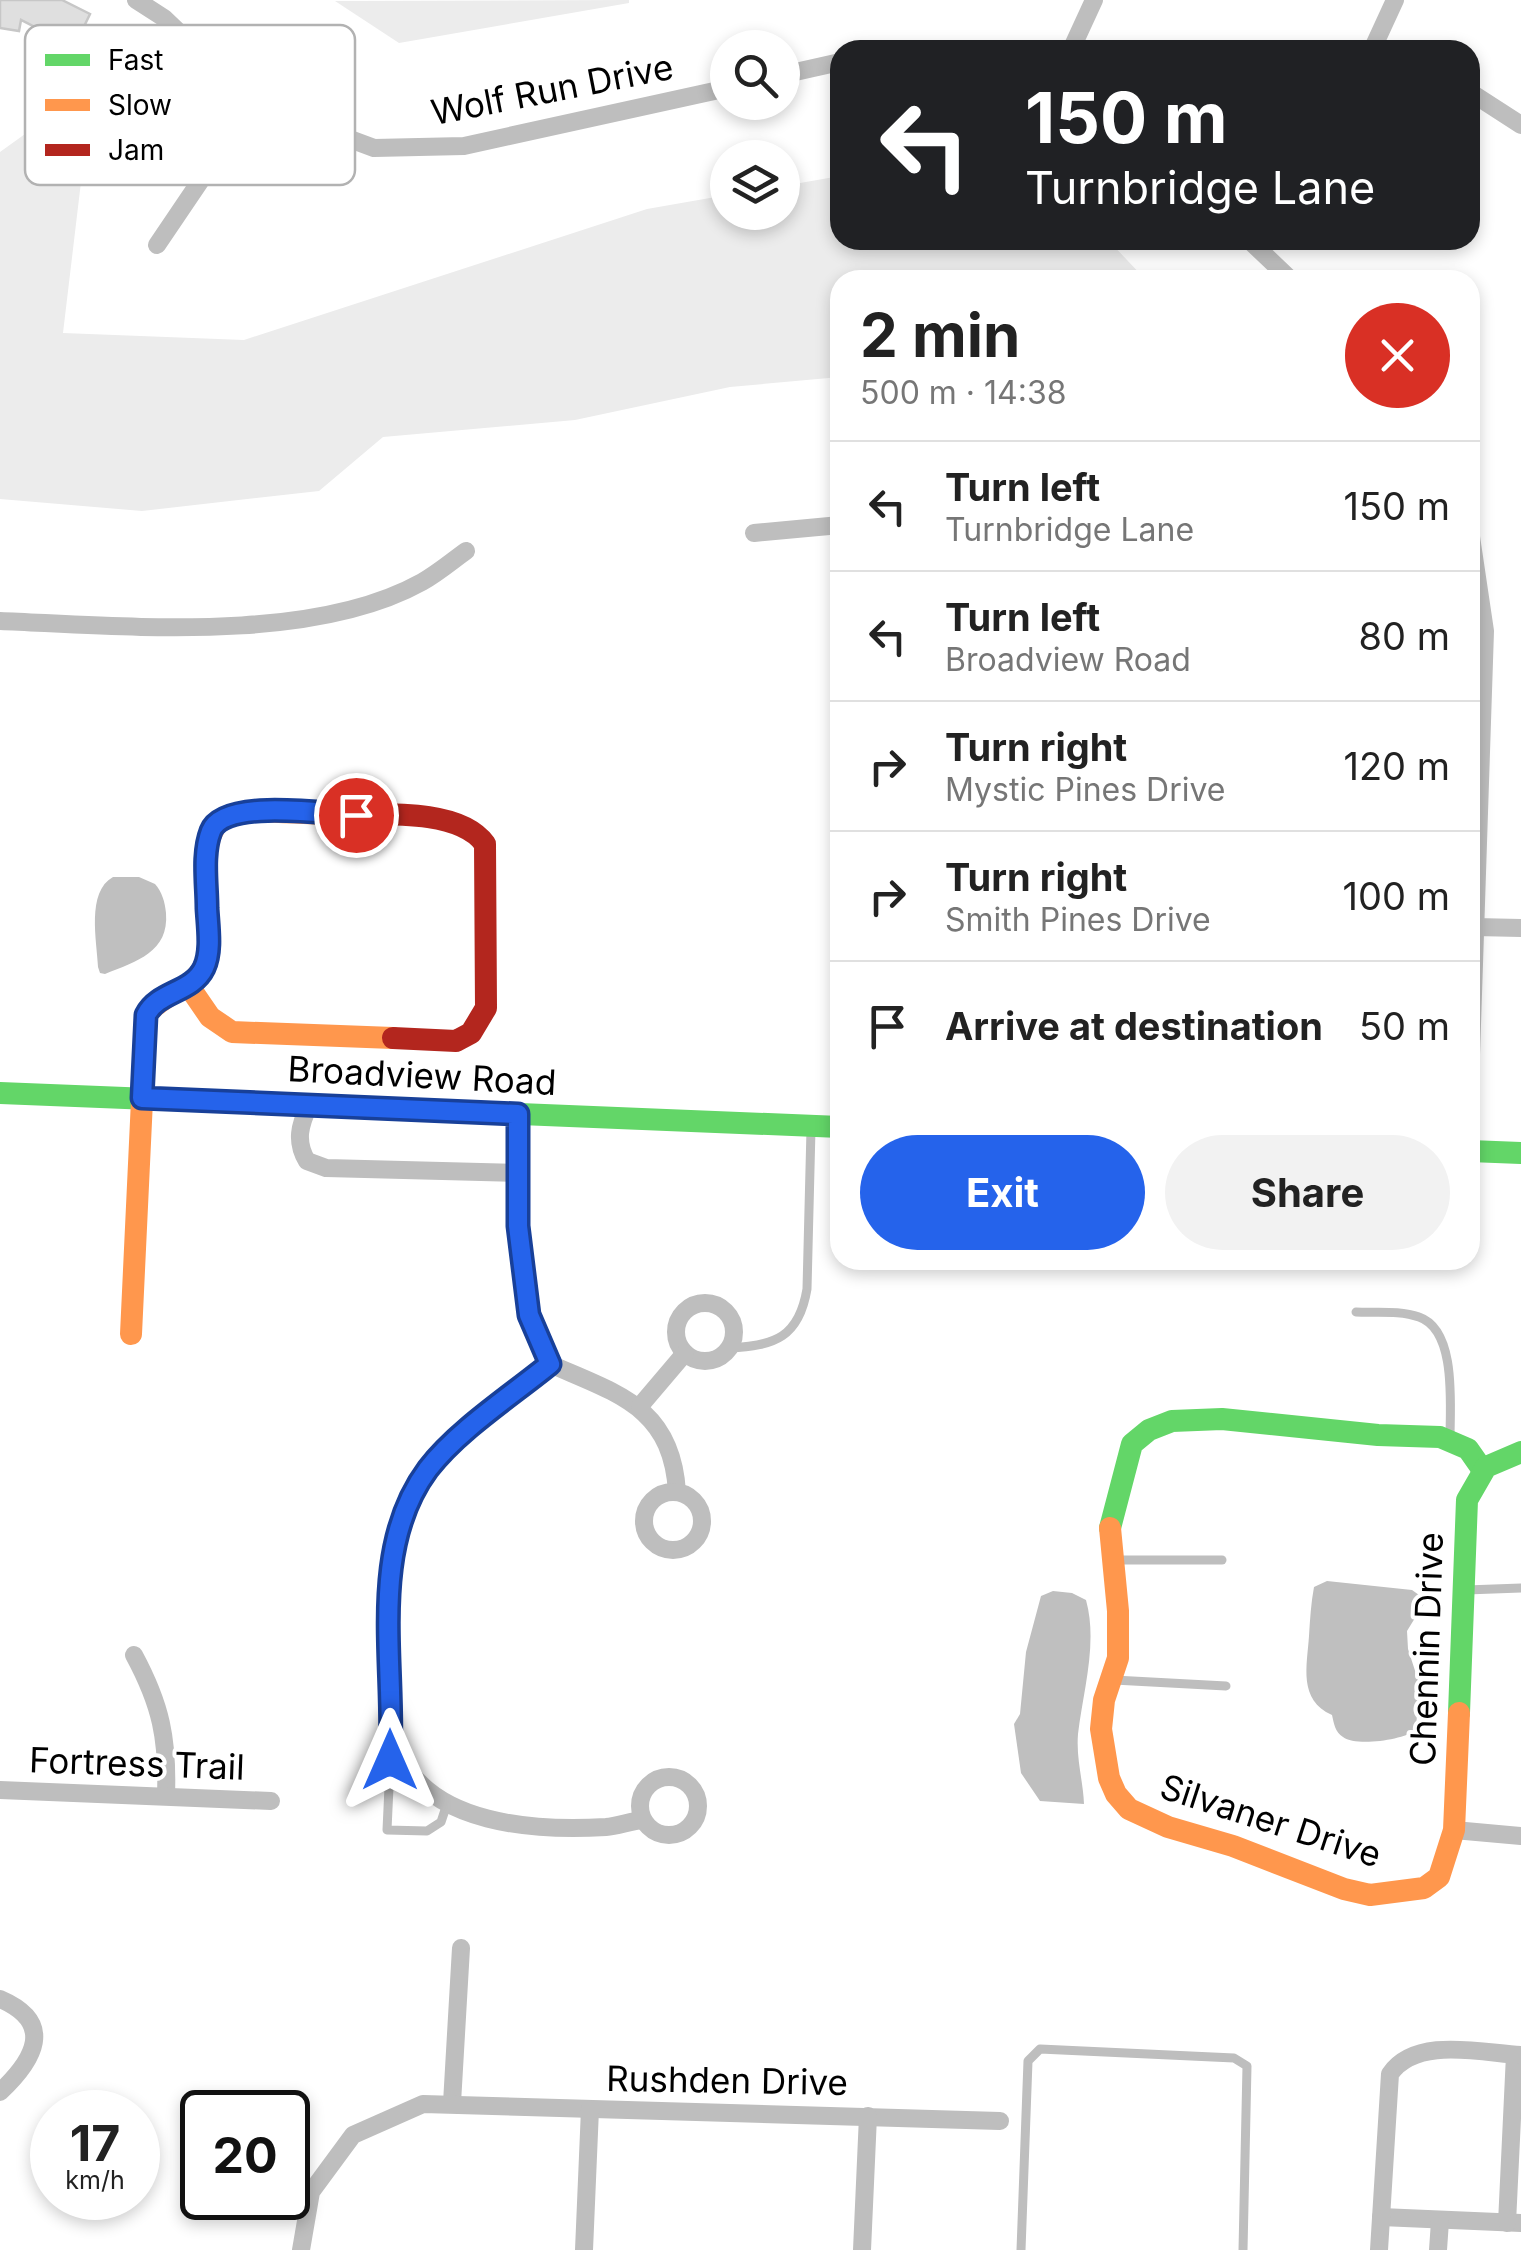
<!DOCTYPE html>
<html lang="en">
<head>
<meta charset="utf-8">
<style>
  body { margin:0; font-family:Inter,sans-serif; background:#f2f2f2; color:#222; height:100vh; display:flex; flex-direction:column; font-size:38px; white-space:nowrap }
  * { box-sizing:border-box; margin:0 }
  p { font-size:32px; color:#767676 }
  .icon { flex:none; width:55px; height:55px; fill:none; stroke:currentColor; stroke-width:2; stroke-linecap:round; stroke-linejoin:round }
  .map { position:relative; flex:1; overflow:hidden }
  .sheet { position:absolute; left:830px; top:270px; width:650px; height:1000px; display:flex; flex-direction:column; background:#fff; border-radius:30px; box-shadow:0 5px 15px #0003 }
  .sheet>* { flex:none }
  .top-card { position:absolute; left:830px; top:40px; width:650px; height:210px; border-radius:30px; box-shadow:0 5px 15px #0003; background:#202124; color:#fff; overflow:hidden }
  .controls { position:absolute; left:710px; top:30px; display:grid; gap:20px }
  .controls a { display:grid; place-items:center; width:90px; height:90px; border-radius:50%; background:#fff; box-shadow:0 5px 15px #0003; font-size:50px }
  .speed { position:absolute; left:30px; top:2090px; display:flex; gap:20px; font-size:50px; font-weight:700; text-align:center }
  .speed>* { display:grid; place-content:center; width:130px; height:130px; border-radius:50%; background:#fff; box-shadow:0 5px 15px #0003; line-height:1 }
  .speed small { font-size:25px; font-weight:400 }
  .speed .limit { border:5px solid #111; border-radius:15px; background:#fff; color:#111 }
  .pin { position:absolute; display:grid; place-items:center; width:85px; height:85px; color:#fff; margin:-42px; border:5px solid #fff; border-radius:50%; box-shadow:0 2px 10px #0007 }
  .me { position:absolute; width:110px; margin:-55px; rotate:0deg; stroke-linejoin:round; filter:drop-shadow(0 0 8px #0008) }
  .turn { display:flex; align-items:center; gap:35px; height:210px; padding:0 30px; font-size:45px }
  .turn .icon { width:130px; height:130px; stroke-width:2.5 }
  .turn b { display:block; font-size:70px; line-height:85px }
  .round { display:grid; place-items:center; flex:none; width:105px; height:105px; border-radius:52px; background:#f2f2f2 }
  .headline { display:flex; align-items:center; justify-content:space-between; height:170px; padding:0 30px }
  h1 { font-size:60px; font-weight:700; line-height:75px }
  .action { display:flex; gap:20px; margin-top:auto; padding:20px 30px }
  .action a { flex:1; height:115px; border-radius:60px; background:#2563eb; color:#fff; font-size:40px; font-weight:700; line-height:115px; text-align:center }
  .action a+a { background:#f2f2f2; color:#222 }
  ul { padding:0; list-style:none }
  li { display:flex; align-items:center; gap:30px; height:130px; padding:0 30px; border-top:2px solid #e0e0e0 }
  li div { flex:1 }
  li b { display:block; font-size:38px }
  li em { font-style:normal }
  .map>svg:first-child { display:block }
  .green { fill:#ececec }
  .water { fill:#bfbfbf }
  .building { fill:#dfdfdf; stroke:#c7c7c7; stroke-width:2.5 }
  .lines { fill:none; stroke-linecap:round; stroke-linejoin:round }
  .lane { stroke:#bebebe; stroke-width:9 }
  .street { stroke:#bebebe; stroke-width:18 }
  .fast { stroke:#63d668; stroke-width:22 }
  .slow { stroke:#ff974d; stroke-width:22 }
  .jam { stroke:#b3261e; stroke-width:22 }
  .route-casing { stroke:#184099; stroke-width:25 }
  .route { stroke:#2563eb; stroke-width:18 }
  .labels { text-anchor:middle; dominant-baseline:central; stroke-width:8; stroke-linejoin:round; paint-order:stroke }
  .street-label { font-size:35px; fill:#000; stroke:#fff }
  .key { fill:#fff; stroke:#b2b2b2; stroke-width:2.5 }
  .key-label { font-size:28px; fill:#000 }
</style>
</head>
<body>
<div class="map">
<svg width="1521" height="2250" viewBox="0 0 1521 2250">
  <rect width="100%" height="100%" fill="#fff"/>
  <g class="green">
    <polygon points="629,0 629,3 399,43 335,1"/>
    <polygon points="57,111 86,140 63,333 244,340 647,209 727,195 728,212 782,212 783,186 840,176 840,240 1108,240 1146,280 840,280 840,377 730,387 575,420 383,437 319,491 142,511 0,499 0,152"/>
  </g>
  <g class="water">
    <path d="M113 877H139L155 884C162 892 165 902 166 913 169 952 137 961 105 974L100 973 98 967C97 941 86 892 113 877Z"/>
    <path d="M1327 1581 1412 1590 1426 1600 1407 1631 1408 1649 1419 1683 1416 1730C1403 1740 1356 1747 1343 1737 1335 1732 1334 1724 1332 1715 1298 1700 1307 1666 1309 1636 1310 1619 1311 1603 1314 1587Z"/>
    <path d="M1053 1591 1072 1593 1086 1600C1098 1643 1083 1691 1078 1734 1076 1759 1083 1780 1084 1804L1040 1801 1021 1773 1014 1724 1020 1714 1026 1652 1041 1596Z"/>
  </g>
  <polygon class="building" points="0,0 62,0 90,14 74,47 21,20 19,31 0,28"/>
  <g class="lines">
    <g class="lane">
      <path d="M1356 1312C1376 1313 1400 1310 1419 1317 1457 1330 1450 1405 1450 1439"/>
      <path d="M729 1348C775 1346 799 1337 807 1289L811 1129"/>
      <polyline points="1115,1560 1222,1560"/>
      <polyline points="1466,1590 1521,1588"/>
      <polyline points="1114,1680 1226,1686"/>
      <polyline points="391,1744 387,1830 427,1831 441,1822 447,1804"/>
      <polyline points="1021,2250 1028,2061 1040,2049 1234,2058 1247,2066 1243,2250"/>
    </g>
    <g class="street">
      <polyline points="136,0 164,18 253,103 374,148 464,146 728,88"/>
      <polyline points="1071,50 1094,0"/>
      <polyline points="1372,50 1395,0"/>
      <polyline points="782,75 840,62"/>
      <polyline points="1470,92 1521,125"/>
      <polyline points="1249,240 1291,280"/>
      <polyline points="157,245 253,103"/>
      <polyline points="1470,530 1485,631 1470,1085"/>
      <polyline points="754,533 840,525"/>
      <path d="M0 621C124 626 311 644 422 582 438 573 452 561 466 551"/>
      <polyline points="1475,927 1521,928"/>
      <path d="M309 1105C300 1125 295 1141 307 1161L326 1168 517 1173"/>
      <path d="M518 1114V1226L529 1315 550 1364C618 1394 672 1407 677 1492"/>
      <circle cx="705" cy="1332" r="29"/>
      <path d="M550 1364C510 1397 460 1427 429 1468 395 1513 387 1582 388 1636 388 1673 384 1715 398 1750 428 1826 537 1831 606 1827 618 1826 631 1821 643 1820"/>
      <polyline points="640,1406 685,1353"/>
      <circle cx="673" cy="1521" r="29"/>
      <path d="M134 1655C161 1705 168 1739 166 1796"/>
      <circle cx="669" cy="1806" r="29"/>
      <polyline points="0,1790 271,1801"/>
      <polyline points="1454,1830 1521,1836"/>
      <path d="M0 1999C56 2023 34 2060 0 2092"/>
      <polyline points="452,2103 461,1948"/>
      <polyline points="1381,2217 1521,2223"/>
      <polyline points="1507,2223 1515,2055"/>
      <polyline points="301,2250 311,2192 353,2135 423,2104 1000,2121"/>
      <polyline points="584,2250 590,2109"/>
      <polyline points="862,2250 868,2116"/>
      <path d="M1379 2250 1390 2074C1416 2036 1482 2053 1521 2055"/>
      <polyline points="1438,2250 1440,2221"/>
    </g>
    <g class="fast">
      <polyline points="0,1093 840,1127"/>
      <polyline points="1470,1151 1521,1153"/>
      <polyline points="1110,1528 1132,1444 1149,1430 1172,1421 1222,1419 1378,1435 1440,1437 1468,1449 1482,1469"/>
      <polyline points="1459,1713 1467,1500 1486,1467 1521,1452"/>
    </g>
    <g class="slow">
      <polyline points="188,985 210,1017 232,1032 393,1038"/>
      <path d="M131 1334 146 1015C162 994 193 989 204 966 212 950 208 929 207 912 200 796 221 810 323 814"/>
      <polyline points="1110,1528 1118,1611 1118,1658 1104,1700 1101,1729 1109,1778 1116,1794 1129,1809 1168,1827 1233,1846 1344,1889 1370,1895 1424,1888 1439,1877 1454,1830 1459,1713"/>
    </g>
    <path class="jam" d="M323 814C367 816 457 805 485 844L486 1008 471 1033 456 1041 393 1038"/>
  </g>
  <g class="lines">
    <g class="route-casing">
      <path id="route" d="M356 815C325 814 224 798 211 831 202 854 207 884 207 908 208 927 212 951 204 968 192 993 158 991 146 1015L142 1098 518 1114V1226L529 1315 550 1364C512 1395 458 1430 428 1469 367 1551 396 1666 390 1760"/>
    </g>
    <use href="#route" class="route"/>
  </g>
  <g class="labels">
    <g class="street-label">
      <text transform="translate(552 89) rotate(-11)">Wolf Run Drive</text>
      <text transform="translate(422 1075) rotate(3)">Broadview Road</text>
      <text transform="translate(1426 1649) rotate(-88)">Chennin Drive</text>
      <text transform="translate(137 1763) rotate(2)">Fortress Trail</text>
      <text transform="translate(1271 1820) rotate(18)">Silvaner Drive</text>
      <text transform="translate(727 2080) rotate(1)">Rushden Drive</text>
    </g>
  </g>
  <rect x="25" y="25" width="330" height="160" rx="15" class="key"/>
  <rect x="45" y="54" width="45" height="12" fill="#63d668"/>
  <rect x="45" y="99" width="45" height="12" fill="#ff974d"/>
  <rect x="45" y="144" width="45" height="12" fill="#b3261e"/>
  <g class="key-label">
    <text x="108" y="70">Fast</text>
    <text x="108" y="115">Slow</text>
    <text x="108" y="160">Jam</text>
  </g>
</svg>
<div class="controls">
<a><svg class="icon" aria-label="search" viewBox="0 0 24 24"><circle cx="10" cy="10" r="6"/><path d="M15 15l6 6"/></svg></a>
<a><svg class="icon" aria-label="layers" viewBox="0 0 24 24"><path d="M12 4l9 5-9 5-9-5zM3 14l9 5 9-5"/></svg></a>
</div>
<div class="speed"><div>17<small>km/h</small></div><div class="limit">20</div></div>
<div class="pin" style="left:356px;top:815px;background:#d93025"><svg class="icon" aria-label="arrive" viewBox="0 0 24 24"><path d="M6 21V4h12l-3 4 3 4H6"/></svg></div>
<svg class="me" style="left:390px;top:1760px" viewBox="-20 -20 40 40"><path d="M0-17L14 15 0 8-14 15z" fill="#2563eb" stroke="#fff" stroke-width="4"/></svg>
<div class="top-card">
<div class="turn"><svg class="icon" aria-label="left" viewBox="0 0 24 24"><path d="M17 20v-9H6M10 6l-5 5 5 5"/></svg><div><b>150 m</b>Turnbridge Lane</div></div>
</div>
<section class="sheet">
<div class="headline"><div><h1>2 min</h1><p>500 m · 14:38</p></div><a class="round" style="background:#d93025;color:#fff"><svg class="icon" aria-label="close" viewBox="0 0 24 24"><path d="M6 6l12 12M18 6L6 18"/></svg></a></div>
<ul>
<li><svg class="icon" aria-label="left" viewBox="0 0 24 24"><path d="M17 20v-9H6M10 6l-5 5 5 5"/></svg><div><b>Turn left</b><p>Turnbridge Lane</p></div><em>150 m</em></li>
<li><svg class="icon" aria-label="left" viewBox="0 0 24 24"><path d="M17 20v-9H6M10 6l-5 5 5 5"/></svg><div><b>Turn left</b><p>Broadview Road</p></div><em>80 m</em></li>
<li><svg class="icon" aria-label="right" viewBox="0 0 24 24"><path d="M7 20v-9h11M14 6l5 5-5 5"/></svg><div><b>Turn right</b><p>Mystic Pines Drive</p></div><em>120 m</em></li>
<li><svg class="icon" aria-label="right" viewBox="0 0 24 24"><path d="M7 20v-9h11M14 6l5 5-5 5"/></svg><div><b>Turn right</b><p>Smith Pines Drive</p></div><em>100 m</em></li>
<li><svg class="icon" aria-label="arrive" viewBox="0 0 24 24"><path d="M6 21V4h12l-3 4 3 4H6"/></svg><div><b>Arrive at destination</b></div><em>50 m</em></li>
</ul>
<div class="action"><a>Exit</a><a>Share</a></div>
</section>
</div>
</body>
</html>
